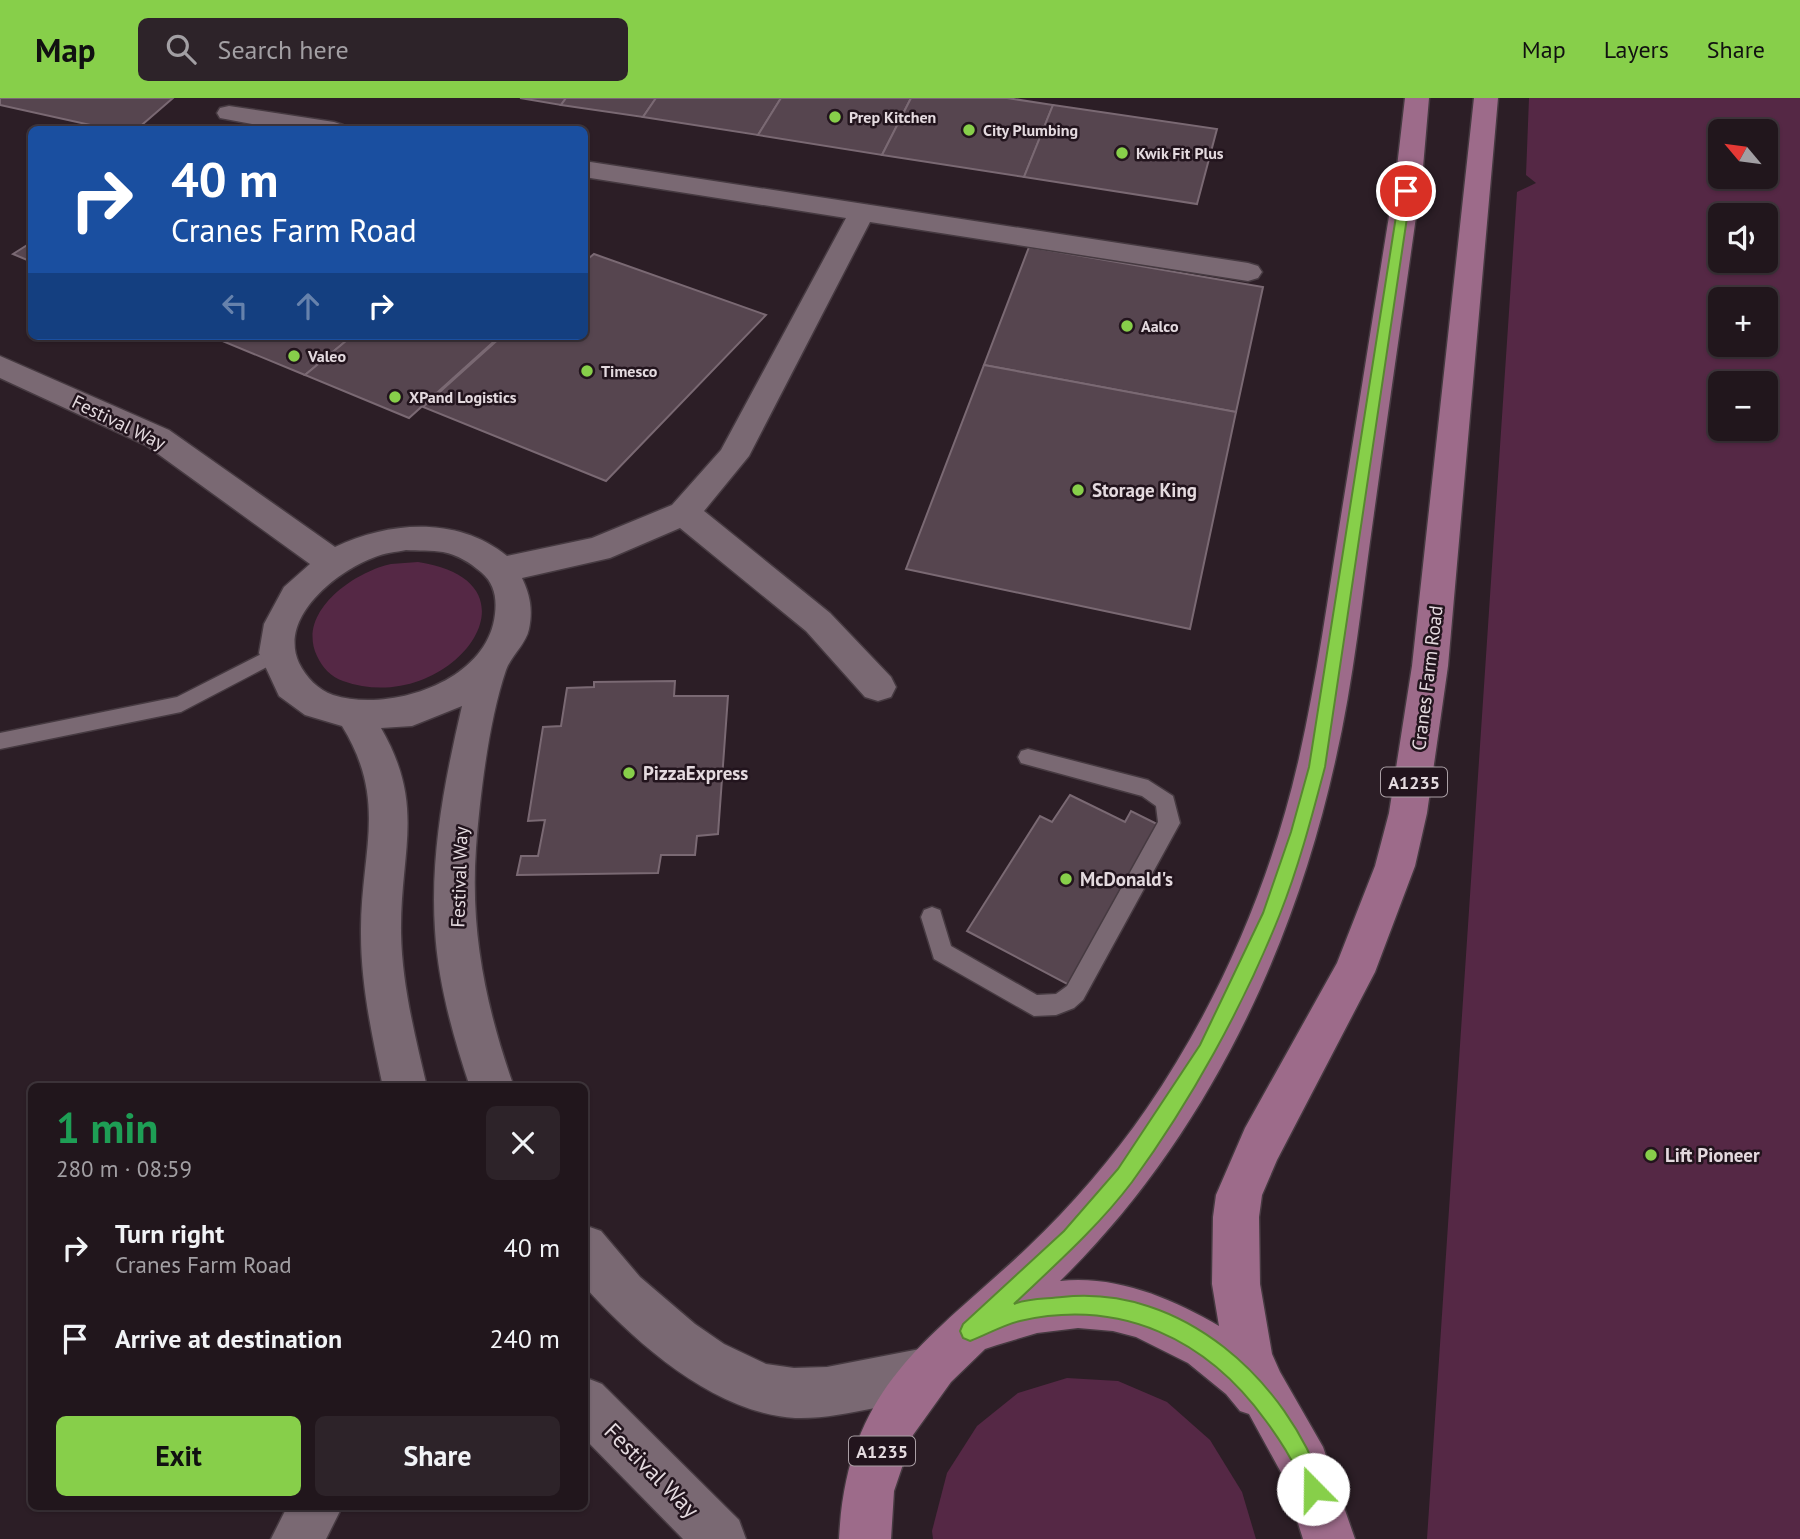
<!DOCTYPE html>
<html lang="en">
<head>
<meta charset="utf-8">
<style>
  body { margin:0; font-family:"PT Sans",sans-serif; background:#2d2329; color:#f1f3f6; height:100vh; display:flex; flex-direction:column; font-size:26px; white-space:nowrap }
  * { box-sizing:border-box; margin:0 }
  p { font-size:23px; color:#a29fa3 }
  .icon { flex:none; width:38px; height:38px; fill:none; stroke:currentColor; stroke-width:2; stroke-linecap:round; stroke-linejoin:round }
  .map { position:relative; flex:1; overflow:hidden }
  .panel { position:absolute; left:28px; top:985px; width:560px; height:427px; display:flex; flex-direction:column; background:#21161c; border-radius:10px; box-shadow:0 2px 5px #0004,0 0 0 2px #3e353b }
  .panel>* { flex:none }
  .hud { position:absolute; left:28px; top:28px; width:560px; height:214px; border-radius:10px; box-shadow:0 2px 5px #0004,0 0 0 2px #3e353b; background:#1a4fa0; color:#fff; overflow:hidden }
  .needle { width:46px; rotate:299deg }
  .tools { position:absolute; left:1708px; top:21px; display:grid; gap:14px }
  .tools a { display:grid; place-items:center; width:70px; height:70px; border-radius:10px; background:#21161c; box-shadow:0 2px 5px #0004,0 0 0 2px #3e353b; font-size:35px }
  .pin { position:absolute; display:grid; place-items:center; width:60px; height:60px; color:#fff; margin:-30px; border:4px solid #fff; border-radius:50%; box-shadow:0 2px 7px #0007 }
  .me { position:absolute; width:77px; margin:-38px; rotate:338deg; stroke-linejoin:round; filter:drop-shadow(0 0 5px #0008) }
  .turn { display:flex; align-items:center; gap:24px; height:147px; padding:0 28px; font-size:32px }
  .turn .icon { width:91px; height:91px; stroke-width:2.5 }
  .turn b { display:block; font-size:49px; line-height:60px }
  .lanes { display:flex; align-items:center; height:66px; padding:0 28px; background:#0003; justify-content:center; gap:35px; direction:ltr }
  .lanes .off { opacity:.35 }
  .round { display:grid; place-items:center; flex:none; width:74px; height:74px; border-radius:10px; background:#2d2329 }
  .headline { display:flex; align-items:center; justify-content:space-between; height:119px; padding:0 28px }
  h1 { font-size:42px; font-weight:700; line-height:52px; color:#1e9e55 }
  .button { display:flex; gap:14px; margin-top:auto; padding:14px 28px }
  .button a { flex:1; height:80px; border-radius:10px; background:#87cf4a; color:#111; font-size:28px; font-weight:700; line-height:80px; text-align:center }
  .button a+a { background:#2d2329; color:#f1f3f6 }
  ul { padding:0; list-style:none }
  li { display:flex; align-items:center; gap:21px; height:91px; padding:0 28px }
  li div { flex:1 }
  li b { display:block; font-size:26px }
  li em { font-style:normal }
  header { display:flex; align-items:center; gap:42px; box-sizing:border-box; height:98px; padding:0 35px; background:#87cf4a; color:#111 }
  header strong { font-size:33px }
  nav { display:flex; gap:38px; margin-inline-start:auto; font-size:24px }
  .search { width:490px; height:63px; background:#2d2329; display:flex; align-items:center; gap:18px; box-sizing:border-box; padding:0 24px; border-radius:10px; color:#a29fa3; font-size:26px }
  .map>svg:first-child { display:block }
  .green { fill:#552845; fill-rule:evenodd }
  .building { fill:#56454f; stroke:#7a6973; stroke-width:2 }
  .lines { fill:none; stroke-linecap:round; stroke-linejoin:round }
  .service-casing { stroke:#463a41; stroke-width:3 }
  .minor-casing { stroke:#463a41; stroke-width:3 }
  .primary-casing { stroke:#463a41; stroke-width:3 }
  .service { fill:#7a6973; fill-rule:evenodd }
  .minor { fill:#7a6973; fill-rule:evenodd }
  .primary { fill:#9d6b8a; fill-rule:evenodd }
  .route { fill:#87cf4a; stroke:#588730; stroke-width:2 }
  .poi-dot { fill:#87cf4a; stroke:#22141d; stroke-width:2.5 }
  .labels { text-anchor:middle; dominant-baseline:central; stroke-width:5; stroke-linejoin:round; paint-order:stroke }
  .far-poi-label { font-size:16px; font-weight:bold; fill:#e4dadf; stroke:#22141d; text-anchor:start }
  .shield { fill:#22141d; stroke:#aa9fa5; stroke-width:2 }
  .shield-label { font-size:18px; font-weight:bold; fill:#e4dadf }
  .street-label { font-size:19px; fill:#e4dadf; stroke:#22141d }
  .poi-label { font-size:19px; font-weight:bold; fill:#e4dadf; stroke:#22141d; text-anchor:start }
  .near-street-label { font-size:23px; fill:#e4dadf; stroke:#22141d }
</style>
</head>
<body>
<header>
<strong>Map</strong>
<div class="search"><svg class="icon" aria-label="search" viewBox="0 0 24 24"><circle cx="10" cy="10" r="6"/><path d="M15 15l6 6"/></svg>Search here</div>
<nav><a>Map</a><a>Layers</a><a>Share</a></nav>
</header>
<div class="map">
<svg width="1800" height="1441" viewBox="0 0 1800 1441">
  <rect width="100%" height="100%" fill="#2c1e26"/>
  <g class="green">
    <path d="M1529 0H1800V1441H1427L1517 94 1536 85 1526 77ZM1720 33H1766V79H1720ZM1720 117H1766V163H1720ZM1766 201V247H1720V201ZM1766 285V331H1720V285Z"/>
    <path d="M418 464C553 484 448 621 343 583 331 579 322 569 317 558 296 514 354 474 391 466 400 465 409 465 418 464Z"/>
    <polygon points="1067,1280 1118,1283 1167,1304 1210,1342 1242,1394 1256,1441 933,1441 932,1433 947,1375 977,1328 1018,1295"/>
  </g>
  <g class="building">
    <polygon points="0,0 173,0 136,32 113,32 0,7"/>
    <polygon points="520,0 566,0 561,7"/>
    <polygon points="566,0 656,0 643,19 561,7"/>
    <polygon points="656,0 781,0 758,37 643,19"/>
    <polygon points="781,0 911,0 882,57 758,37"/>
    <polygon points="911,0 1007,0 1053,7 1024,79 882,57"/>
    <polygon points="1053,7 1217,31 1197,106 1024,79"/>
    <polygon points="32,144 32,164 13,156"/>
    <polygon points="1029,149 1263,189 1236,314 984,267"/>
    <polygon points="594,156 766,217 606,383 423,309 502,238 584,238 584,164"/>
    <polygon points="217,238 352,238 305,277 215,240"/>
    <polygon points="352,238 500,238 409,320 305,277"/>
    <polygon points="984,267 1236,314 1190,531 906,471"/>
    <polygon points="675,583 674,598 728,598 718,736 697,738 695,757 661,757 658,775 517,777 521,758 538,758 545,722 528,723 543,629 561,628 567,590 594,589 594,584"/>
    <polygon points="1070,697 1125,724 1131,713 1163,729 1071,888 967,833 1040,718 1052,724"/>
  </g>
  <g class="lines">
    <g class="service-casing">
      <g id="service">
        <polygon points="277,548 284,550 287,555 284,560 181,614 0,651 0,635 177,599"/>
        <polygon points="1028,651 1148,682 1173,698 1180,725 1083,902 1074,910 1056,917 1034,918 934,861 921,819 924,812 932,809 940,812 951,848 1037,897 1056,896 1067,888 1158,724 1156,708 1142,698 1021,665 1018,659 1021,653"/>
      </g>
    </g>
    <g class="minor-casing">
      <g id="minor">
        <polygon points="229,8 334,24 343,27 346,32 285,32 220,20 217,15 220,10"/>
        <path d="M584 63 1248 165 1258 168 1262 174 1258 180 1248 183 870 124 749 358 704 413 830 515 891 579 896 589 891 599 878 603 865 599 806 533 680 430 610 460 522 480C530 497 533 511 529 531 526 546 511 558 506 572 489 622 480 697 476 750 470 834 486 910 514 989H470C453 938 438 885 435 832 430 756 445 681 462 608L412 628 381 630C426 708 400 753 401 835 402 887 415 938 427 989H383C372 938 361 887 361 836 360 755 389 704 342 628L305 617 279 598 259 555 264 526 284 489 310 466 147 348 0 280V258L169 332 335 449C390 423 458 418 507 458L592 440 672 407 721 352 846 120 584 79ZM406 452C418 453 432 452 443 454 458 457 469 464 481 474 494 485 497 499 495 516 488 584 389 615 333 597 318 592 306 579 299 565 278 519 337 473 375 459 384 455 396 454 406 452Z"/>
        <path d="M584 1127 601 1133 640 1179 695 1226 724 1246 766 1266 794 1270 827 1269 925 1250 942 1258 950 1275 942 1292C921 1301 898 1305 875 1310 849 1315 821 1321 795 1320 714 1315 636 1245 585 1189Z"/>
        <polygon points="584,1279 602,1286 739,1422 746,1441 683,1441 584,1340"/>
        <polygon points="287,1409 342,1409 326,1441 271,1441"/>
      </g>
    </g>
    <g class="primary-casing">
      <path id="primary" d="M1405 0H1429L1423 69C1407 184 1390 299 1374 415 1362 498 1354 582 1335 664 1292 857 1202 1044 1060 1183 1116 1177 1171 1200 1219 1228L1212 1186 1213 1119 1216 1097 1245 1030 1337 865 1375 768 1389 715 1412 568 1474 0H1498L1448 568 1427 715 1415 768 1375 874 1277 1062 1262 1097 1259 1119 1260 1186 1272 1256 1280 1274 1323 1349 1355 1441H1303L1283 1378 1249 1316 1240 1313 1226 1296 1188 1265 1136 1239 1113 1233 1078 1230 1037 1235 997 1247 985 1251 951 1284 913 1337 894 1393 891 1441H839C847 1287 926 1245 1027 1150 1072 1107 1112 1061 1147 1010 1219 905 1271 784 1299 660 1317 580 1328 499 1341 418 1360 302 1378 185 1397 69Z"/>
    </g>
    <use href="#service" class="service"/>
    <use href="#minor" class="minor"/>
    <use href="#primary" class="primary"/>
  </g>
  <path class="route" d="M1406 90 1411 93 1325 669C1312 718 1299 768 1280 816 1243 909 1191 1003 1132 1084 1098 1129 1055 1167 1014 1206 1028 1200 1046 1201 1062 1199 1182 1186 1287 1282 1324 1391L1321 1399 1313 1402 1305 1399C1302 1390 1300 1382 1297 1373 1289 1356 1277 1338 1266 1323 1207 1241 1121 1200 1020 1223 1003 1227 986 1237 970 1243L963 1240 960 1233 963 1226 1064 1133 1118 1071 1200 947 1263 815 1291 734 1309 669 1400 93Z"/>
  <g class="poi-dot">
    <circle cx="835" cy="19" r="7"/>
    <circle cx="969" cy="32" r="7"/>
    <circle cx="1122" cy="55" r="7"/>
    <circle cx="1127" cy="228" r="7"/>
    <circle cx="294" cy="258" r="7"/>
    <circle cx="587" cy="273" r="7"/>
    <circle cx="395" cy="299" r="7"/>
    <circle cx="1078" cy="392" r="7"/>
    <circle cx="629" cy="675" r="7"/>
    <circle cx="1066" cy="781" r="7"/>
    <circle cx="1651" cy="1057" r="7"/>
  </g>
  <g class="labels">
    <g class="far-poi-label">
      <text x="849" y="19">Prep Kitchen</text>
      <text x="983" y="32">City Plumbing</text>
      <text x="1136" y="55">Kwik Fit Plus</text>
      <text x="1141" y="228">Aalco</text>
      <text x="308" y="258">Valeo</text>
      <text x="601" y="273">Timesco</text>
      <text x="409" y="299">XPand Logistics</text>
    </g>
    <g class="shield">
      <rect x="1381" y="669.5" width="66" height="29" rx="5"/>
      <rect x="849" y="1338.5" width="66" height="29" rx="5"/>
    </g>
    <g class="shield-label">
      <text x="1414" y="684">A1235</text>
      <text x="882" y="1353">A1235</text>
    </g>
    <g class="street-label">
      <text transform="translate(119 324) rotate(26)">Festival Way</text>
      <text transform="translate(1427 580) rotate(-83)">Cranes Farm Road</text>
      <text transform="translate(459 779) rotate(-88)">Festival Way</text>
    </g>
    <g class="poi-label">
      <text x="1092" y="392">Storage King</text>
      <text x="643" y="675">PizzaExpress</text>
      <text x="1080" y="781">McDonald's</text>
      <text x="1665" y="1057">Lift Pioneer</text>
    </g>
    <g class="near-street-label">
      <text transform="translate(652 1372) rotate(45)">Festival Way</text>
    </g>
  </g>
</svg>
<div class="tools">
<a><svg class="needle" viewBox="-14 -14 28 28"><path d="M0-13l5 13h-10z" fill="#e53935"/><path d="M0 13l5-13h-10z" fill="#a29fa3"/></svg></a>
<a><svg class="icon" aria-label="sound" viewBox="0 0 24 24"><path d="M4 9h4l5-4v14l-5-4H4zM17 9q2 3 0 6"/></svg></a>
<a>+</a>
<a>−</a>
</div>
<div class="pin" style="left:1406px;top:93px;background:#d93025"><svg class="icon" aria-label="arrive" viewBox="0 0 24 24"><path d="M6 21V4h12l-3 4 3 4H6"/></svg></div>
<svg class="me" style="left:1313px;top:1391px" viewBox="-20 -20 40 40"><circle r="19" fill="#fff"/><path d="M0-13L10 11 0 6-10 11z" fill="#87cf4a"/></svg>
<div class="hud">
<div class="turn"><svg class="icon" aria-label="right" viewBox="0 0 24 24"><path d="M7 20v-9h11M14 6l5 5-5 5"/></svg><div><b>40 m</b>Cranes Farm Road</div></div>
<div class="lanes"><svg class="icon off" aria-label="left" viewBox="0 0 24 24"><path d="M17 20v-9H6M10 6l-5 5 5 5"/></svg><svg class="icon off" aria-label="ahead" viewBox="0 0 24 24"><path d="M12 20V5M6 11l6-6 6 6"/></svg><svg class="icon" aria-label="right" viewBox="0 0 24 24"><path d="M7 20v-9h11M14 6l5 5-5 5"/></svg></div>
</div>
<section class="panel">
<div class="headline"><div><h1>1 min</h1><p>280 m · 08:59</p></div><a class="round"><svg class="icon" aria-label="close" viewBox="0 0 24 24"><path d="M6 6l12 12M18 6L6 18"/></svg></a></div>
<ul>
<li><svg class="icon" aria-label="right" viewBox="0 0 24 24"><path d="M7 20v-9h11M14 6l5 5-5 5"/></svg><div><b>Turn right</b><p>Cranes Farm Road</p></div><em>40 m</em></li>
<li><svg class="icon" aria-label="arrive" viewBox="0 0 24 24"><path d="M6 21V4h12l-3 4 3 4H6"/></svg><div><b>Arrive at destination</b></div><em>240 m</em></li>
</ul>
<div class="button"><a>Exit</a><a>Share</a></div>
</section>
</div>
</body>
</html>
